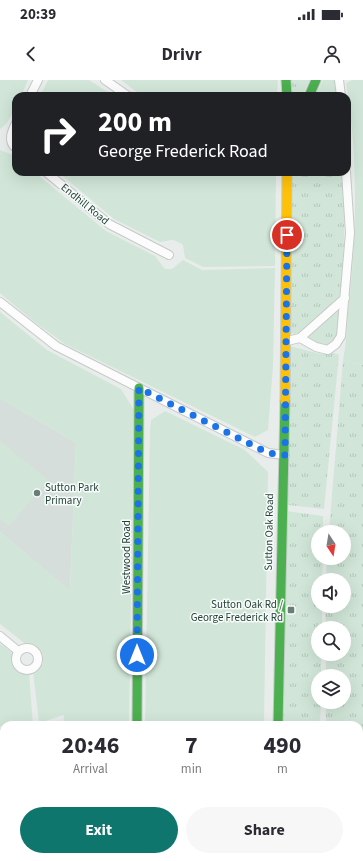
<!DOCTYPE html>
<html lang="en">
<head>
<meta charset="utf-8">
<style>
  body { margin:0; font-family:"Source Sans 3",sans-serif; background:#f7f7f7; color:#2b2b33; height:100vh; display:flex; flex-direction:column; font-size:15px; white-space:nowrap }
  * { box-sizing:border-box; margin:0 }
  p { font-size:13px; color:#7c7c81 }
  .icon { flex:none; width:22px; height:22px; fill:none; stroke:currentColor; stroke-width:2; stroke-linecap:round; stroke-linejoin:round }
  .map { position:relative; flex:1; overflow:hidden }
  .sheet { position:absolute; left:0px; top:641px; width:363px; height:140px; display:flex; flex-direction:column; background:#fff; border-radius:12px 12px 0 0; box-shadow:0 4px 16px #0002 }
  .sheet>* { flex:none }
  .banner { position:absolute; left:12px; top:12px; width:339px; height:84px; border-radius:12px; box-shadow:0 4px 16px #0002; background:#202124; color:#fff; overflow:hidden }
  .needle { width:26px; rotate:168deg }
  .tools { position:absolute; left:311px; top:445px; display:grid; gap:8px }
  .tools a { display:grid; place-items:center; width:40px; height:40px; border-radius:50%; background:#fff; box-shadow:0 4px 16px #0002; font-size:20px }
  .pin { position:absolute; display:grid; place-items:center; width:34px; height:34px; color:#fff; margin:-17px; border:2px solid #fff; border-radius:50%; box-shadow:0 1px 4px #0007 }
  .me { position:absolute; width:44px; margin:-22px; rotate:0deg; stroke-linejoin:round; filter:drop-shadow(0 0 3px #0008) }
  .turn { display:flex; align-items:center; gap:14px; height:84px; padding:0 20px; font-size:18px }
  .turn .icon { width:52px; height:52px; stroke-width:2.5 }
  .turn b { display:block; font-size:28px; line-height:34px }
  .eta { display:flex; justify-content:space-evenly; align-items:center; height:68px; text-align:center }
  .eta b { font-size:24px; font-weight:700; line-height:28px }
  .button { display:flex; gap:8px; margin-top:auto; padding:8px 20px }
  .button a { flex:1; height:46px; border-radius:24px; background:#0f766e; color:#fff; font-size:16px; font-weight:700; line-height:46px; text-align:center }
  .button a+a { background:#f7f7f7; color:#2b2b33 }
  .status { display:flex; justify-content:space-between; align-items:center; height:28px; padding:0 20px; background:#fff; direction:ltr }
  .status svg { height:11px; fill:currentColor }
  header { display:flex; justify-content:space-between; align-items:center; height:52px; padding:0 20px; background:#fff; font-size:18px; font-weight:700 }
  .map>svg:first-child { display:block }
  .built { fill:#d6dedb }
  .grass { fill:url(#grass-tufts) }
  .garden { fill:#d1e6d8 }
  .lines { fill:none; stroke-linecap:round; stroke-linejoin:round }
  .street-casing { stroke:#c5cac8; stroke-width:10 }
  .fast-casing { stroke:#c3cbc8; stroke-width:11 }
  .slow-casing { stroke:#c3cbc8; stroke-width:11 }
  .street { stroke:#fcfcfc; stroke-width:8 }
  .fast { stroke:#4caf50; stroke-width:9 }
  .slow { stroke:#ffc107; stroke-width:9 }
  .route { stroke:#1a73e8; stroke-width:7; stroke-dasharray:0 12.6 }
  .poi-dot { fill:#697e78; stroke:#f7fbf9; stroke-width:1.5 }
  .labels { text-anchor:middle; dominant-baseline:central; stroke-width:3; stroke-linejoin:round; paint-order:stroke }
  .street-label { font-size:11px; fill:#24423a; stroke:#f7fbf9 }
  .poi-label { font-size:11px; fill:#24423a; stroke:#f7fbf9; text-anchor:start }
</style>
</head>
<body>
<div class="status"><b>20:39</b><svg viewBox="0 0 49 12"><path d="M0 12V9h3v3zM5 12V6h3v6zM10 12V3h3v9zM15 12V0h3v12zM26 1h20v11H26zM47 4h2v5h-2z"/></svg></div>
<header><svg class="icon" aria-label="back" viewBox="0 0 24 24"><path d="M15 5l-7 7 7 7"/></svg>Drivr<svg class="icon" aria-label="person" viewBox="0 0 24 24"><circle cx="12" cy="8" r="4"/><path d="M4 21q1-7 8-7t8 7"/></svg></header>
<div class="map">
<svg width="363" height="781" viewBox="0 0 363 781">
  <defs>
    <pattern id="grass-tufts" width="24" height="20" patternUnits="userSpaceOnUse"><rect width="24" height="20" fill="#d1e6d8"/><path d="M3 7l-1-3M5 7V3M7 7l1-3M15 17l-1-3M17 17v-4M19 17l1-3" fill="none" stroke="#b3c6ba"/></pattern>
  </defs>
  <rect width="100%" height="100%" fill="#e8edeb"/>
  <polygon class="built" points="0,318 76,363 70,511 0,452"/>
  <g class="grass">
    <polygon points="290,0 310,0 302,16 290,16"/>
    <polygon points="323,0 336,0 337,16 315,16"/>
    <path d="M291 92H343C344 122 345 151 343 180 343 191 344 203 340 214 335 226 307 250 295 254L290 253Z"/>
    <polygon points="338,231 340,233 338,255 334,263 324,267 307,258 307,256"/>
    <polygon points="289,266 321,274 334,273 339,275 324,429 288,425"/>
    <polygon points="343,280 363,285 363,741 359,740 359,645 326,645 326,622 344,622 344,596 326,596 326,574 344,574 344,548 326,548 325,526 344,526 344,500 326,500 327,478 344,478 344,452 329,452"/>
    <polygon points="286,431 323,436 323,452 318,452 318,478 323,478 322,500 318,500 318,526 322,526 322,548 318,548 318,574 321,574 321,596 318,596 318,622 321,622 320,645 283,645"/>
    <rect x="281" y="777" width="40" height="4"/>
  </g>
  <g class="garden">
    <path d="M0 0H28L21 16H16C16 27 10 44 0 49Z"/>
    <polygon points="48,0 89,0 114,16 40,16"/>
    <polygon points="121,0 278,0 277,16 142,16"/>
    <path d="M352 0H363V285L343 280C347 261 347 242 349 222 357 152 358 73 346 3Z"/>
    <polygon points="0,70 16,76 16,92 34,92 106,151 155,176 165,189 172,189 183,180 202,190 275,188 273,286 268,350 255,357 65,264 32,240 0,213"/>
    <path d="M58 92H276L275 186 203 187 185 178 183 165C169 157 174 161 160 162L114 139Z"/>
    <polygon points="0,232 47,270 121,309 134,330 129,645 63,645 64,635 39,643 33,591 43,584 43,575 36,567 27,565 0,544 0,452 70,510 76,363 0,318"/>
    <polygon points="165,331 245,370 268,392 264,645 145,645 150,350 151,340"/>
    <polygon points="0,361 48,400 9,446 0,439"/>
    <path d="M0 564C5 567 12 572 15 578 20 588 15 590 29 593L33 645H4V648L0 646Z"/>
    <polygon points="359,740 363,741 363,781 329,781 329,777 359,777"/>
    <polygon points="0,765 4,767 4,777 51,779 97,777 99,781 0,781"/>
    <polygon points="110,777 262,777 262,781 113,781"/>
  </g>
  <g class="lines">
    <g class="street-casing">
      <g id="street">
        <polyline points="105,0 128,16"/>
        <polyline points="339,0 341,16"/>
        <polyline points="30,16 38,0"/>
        <path d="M16 43C12 51 7 61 16 68"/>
        <polyline points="46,92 109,144 169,175"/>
        <polyline points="0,222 56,266 268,373 285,375"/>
        <polyline points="300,258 345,218"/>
        <polyline points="287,261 300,258 316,267 328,270 336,264 341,256 350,153 346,92"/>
        <polyline points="0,556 18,571"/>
        <circle cx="27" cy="579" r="11"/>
        <polyline points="0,758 4,761"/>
        <polyline points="104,777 106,781"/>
        <polyline points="323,777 323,781"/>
      </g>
    </g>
    <g class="fast-casing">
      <g id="fast">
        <polyline points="286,0 287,16"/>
        <polyline points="309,16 316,0"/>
        <polyline points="137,645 139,308"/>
        <polyline points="278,645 285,321"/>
        <polyline points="276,777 276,781"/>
      </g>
    </g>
    <g class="slow-casing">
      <polyline id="slow" points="285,321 287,92"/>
    </g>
    <use href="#street" class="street"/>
    <use href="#fast" class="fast"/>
    <use href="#slow" class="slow"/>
  </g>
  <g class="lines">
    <polyline class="route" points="137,575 139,308 268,373 285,375 287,155"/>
  </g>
  <g class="poi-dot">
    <circle cx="37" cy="413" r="4"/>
    <rect x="287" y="526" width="8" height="8" rx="2"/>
  </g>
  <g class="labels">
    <g class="street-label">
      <text transform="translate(85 124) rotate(39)">Endhill Road</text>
      <text transform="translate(269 452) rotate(-89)">Sutton Oak Road</text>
      <text transform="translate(126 477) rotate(-90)">Westwood Road</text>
    </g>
    <g class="poi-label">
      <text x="45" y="407">Sutton Park<tspan x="45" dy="13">Primary</tspan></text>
      <text x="283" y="524" text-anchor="end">Sutton Oak Rd /<tspan x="283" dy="13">George Frederick Rd</tspan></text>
    </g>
  </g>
</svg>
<div class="tools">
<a><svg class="needle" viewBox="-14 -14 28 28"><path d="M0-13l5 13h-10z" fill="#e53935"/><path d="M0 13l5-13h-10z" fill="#7c7c81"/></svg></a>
<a><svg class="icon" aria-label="sound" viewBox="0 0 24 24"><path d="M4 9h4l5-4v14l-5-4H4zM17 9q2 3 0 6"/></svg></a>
<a><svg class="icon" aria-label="search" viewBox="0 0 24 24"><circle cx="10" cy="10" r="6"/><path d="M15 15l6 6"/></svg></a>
<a><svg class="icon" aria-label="layers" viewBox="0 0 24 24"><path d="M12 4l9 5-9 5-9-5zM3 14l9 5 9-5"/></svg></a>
</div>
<div class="pin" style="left:287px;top:155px;background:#d93025"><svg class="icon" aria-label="arrive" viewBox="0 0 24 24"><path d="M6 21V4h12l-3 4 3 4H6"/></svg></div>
<svg class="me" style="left:137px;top:575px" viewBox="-20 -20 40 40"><circle r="17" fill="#1a73e8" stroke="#fff" stroke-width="3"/><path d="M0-11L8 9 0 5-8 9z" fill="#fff"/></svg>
<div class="banner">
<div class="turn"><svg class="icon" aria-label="right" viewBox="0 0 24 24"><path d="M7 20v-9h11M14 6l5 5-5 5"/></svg><div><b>200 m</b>George Frederick Road</div></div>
</div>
<section class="sheet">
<div class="eta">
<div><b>20:46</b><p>Arrival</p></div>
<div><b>7</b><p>min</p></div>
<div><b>490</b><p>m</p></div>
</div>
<div class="button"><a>Exit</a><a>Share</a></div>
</section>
</div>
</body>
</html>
